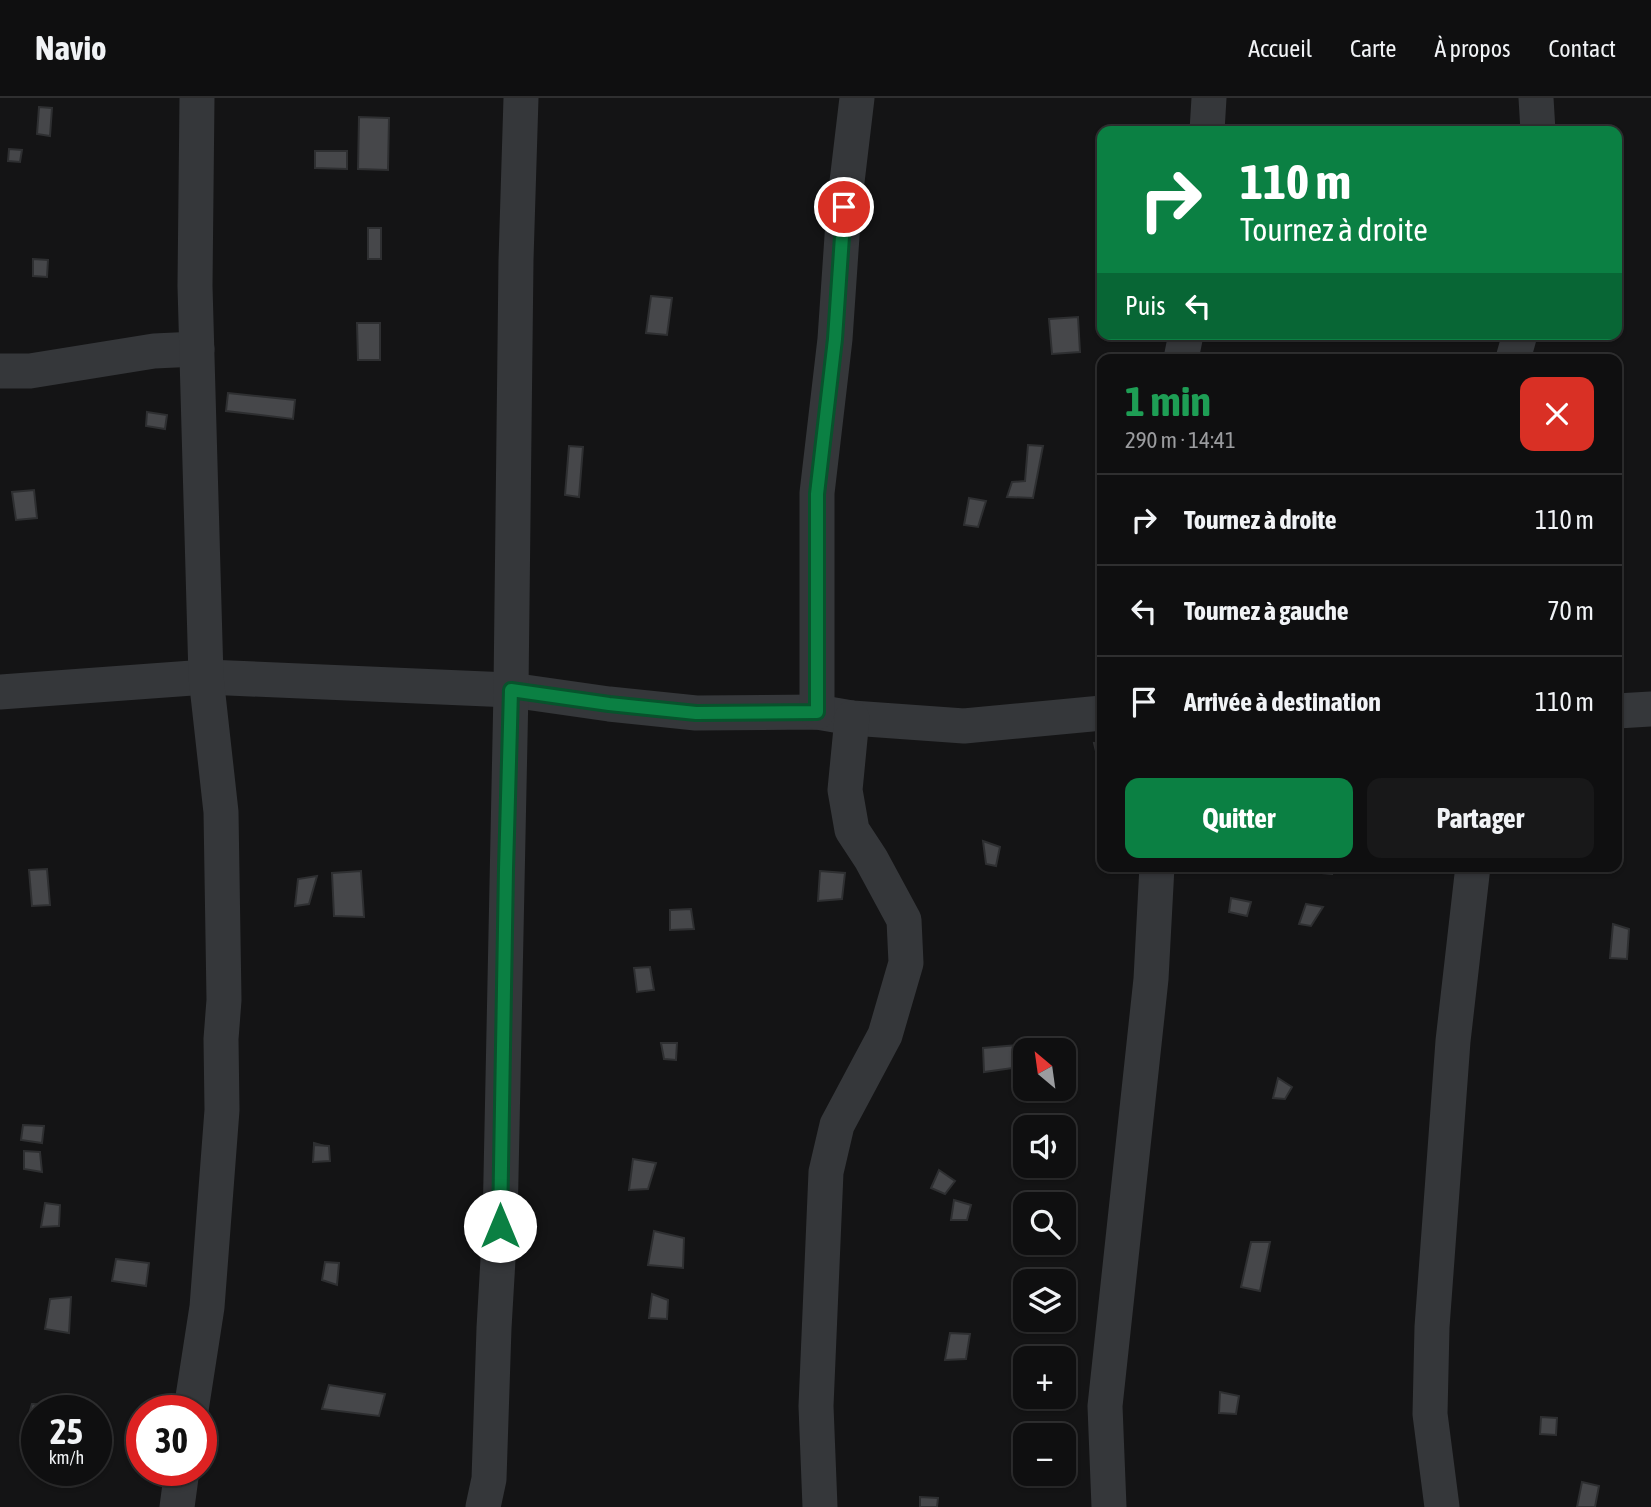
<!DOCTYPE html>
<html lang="fr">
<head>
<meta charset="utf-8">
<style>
  body { margin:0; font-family:"Asap Condensed",sans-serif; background:#181819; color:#f1f3f6; height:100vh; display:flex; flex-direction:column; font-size:26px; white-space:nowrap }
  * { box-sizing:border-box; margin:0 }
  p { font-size:23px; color:#9b9c9f }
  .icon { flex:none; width:38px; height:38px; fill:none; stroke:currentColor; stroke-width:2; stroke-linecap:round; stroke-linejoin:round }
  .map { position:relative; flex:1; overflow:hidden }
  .panel { position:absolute; left:1097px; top:256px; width:525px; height:518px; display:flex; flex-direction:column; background:#0f0f10; border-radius:14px; box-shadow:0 2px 5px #0004,0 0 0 2px #2f2f30 }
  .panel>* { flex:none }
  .guide { position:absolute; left:1097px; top:28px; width:525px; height:214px; border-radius:14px; box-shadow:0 2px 5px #0004,0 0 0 2px #2f2f30; background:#0b8043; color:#fff; overflow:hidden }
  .needle { width:46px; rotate:331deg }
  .buttons { position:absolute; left:1013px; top:940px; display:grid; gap:14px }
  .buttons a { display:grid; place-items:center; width:63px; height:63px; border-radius:14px; background:#0f0f10; box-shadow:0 2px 5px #0004,0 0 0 2px #2f2f30; font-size:35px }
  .speed { position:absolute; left:21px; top:1297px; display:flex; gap:14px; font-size:35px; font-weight:700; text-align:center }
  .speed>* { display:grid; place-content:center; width:91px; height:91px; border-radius:50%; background:#0f0f10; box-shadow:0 2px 5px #0004,0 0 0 2px #2f2f30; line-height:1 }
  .speed small { font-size:18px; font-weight:400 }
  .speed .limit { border:10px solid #d22; background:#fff; color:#111 }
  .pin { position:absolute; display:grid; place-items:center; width:60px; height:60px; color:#fff; margin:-30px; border:4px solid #fff; border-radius:50%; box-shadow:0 2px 7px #0007 }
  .me { position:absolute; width:77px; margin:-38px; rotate:0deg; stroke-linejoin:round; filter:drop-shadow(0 0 5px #0008) }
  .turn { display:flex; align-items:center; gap:24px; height:147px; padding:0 28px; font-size:32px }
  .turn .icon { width:91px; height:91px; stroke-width:2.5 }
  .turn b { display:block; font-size:49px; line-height:60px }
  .then { display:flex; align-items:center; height:66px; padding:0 28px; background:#0003; gap:14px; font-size:26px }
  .round { display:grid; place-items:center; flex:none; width:74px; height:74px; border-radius:14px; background:#181819 }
  .head { display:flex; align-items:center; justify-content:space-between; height:119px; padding:0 28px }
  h1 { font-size:42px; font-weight:700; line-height:52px; color:#1e9e55 }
  .action { display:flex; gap:14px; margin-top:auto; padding:14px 28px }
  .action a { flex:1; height:80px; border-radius:14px; background:#0b8043; color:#fff; font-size:28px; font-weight:700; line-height:80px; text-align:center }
  .action a+a { background:#181819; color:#f1f3f6 }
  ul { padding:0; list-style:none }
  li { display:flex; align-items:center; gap:21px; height:91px; padding:0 28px; border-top:2px solid #2f2f30 }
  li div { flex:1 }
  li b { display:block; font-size:26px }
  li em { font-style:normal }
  header { display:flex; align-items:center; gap:42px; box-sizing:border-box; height:98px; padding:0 35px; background:#0f0f10; border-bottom:2px solid #2f2f30 }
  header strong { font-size:33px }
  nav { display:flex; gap:38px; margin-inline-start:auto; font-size:24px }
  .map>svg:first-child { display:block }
  .building { fill:#46474a; stroke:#2e2f31; stroke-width:2 }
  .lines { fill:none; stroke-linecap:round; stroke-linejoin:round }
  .minor { stroke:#35373a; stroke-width:35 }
  .route-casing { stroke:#07532c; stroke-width:18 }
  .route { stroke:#0b8043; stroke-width:12 }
</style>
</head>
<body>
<header>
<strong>Navio</strong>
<nav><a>Accueil</a><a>Carte</a><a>À propos</a><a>Contact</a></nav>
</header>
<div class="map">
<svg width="1651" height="1409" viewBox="0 0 1651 1409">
  <rect width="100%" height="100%" fill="#141415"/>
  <g class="building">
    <polygon points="39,9 52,10 50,38 37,36"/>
    <polygon points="359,19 389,20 388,72 358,71"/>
    <polygon points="9,51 22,52 20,64 8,63"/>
    <polygon points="315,53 347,53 347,71 315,70"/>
    <rect x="368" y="130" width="13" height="31"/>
    <polygon points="33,161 48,162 47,179 33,178"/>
    <polygon points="651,198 672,200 667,237 646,235"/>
    <polygon points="1078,219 1080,254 1052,256 1049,221"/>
    <polygon points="357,225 380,225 380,262 358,262"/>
    <polygon points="228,295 295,302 293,321 226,313"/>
    <polygon points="147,314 167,317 165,331 146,328"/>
    <polygon points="1028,347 1043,348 1033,400 1007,399 1012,384 1025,383"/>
    <polygon points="569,348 583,349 579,399 565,397"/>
    <polygon points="34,392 37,420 16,422 12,394"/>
    <polygon points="969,400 986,403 978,429 964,427"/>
    <polygon points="1094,645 1102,646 1102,665 1099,666"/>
    <polygon points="983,743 1000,749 996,768 986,766"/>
    <polygon points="1299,768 1332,768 1332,776 1299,773"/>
    <polygon points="47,771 50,807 32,808 29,772"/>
    <polygon points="361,773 364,819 334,818 332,775"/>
    <polygon points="820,773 845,775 842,801 818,803"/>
    <polygon points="317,778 309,806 295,808 298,781"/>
    <polygon points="1231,800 1251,804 1247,818 1229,814"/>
    <polygon points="1306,806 1323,809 1311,828 1299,826"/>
    <polygon points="691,811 694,831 670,832 670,812"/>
    <polygon points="1613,826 1629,831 1627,861 1610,860"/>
    <polygon points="650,869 654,892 637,894 634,870"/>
    <polygon points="661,945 677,945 676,962 664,961"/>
    <polygon points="1019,947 1020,969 984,974 983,950"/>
    <polygon points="1278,980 1292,989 1285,1001 1273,1000"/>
    <polygon points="23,1027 44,1028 42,1045 21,1042"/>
    <polygon points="314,1045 328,1049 326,1063 314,1062"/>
    <polygon points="314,1047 329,1048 330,1063 313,1064"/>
    <polygon points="24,1053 40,1054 42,1074 24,1071"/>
    <polygon points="633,1061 656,1065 648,1091 629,1092"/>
    <polygon points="939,1072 955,1083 945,1096 931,1090"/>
    <polygon points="954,1102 971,1107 967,1122 951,1122"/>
    <polygon points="45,1105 60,1107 59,1128 41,1129"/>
    <polygon points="654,1133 684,1140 683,1170 648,1167"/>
    <polygon points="1251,1144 1270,1144 1260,1193 1241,1189"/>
    <polygon points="116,1161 149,1165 146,1188 112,1183"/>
    <polygon points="325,1164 339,1165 337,1187 322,1182"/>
    <polygon points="652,1196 668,1202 667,1221 649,1220"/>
    <polygon points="71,1199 69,1235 45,1231 50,1201"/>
    <polygon points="950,1235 970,1236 966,1261 945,1262"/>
    <polygon points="329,1287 385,1296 379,1318 322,1311"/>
    <polygon points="1220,1294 1239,1298 1236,1316 1219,1315"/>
    <polygon points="32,1306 61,1307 61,1312 37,1312 37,1323 27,1323"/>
    <polygon points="1541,1319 1557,1320 1556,1337 1540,1336"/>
    <polygon points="1582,1384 1599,1388 1595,1409 1577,1409"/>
    <polygon points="920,1399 938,1400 937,1409 920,1409"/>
  </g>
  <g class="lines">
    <g class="minor">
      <polyline points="1536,0 1538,33"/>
      <polyline points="1207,33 1209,0"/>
      <polyline points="1181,261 1186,236"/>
      <polyline points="1513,261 1520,236"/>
      <polyline points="0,273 30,273 154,253 197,251"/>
      <polyline points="0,594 206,579 511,592 609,606 696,615 817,614 852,620 964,628 1102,615"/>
      <polyline points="1617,613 1651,611"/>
      <polyline points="817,614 817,395 835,241 844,109 857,0"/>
      <polyline points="191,1312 207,1209 222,1012 221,941 224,902 221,714 206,579 195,188 197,0"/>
      <polyline points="177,1409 182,1372"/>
      <polyline points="483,1409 489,1381 494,1230 500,1127 511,592 516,162 521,0"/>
      <polyline points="820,1409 816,1308 826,1074 837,1027 885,937 906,865 904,822 871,761 852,732 845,692 852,620"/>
      <polyline points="1109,1409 1105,1308 1151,881 1157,768"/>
      <polyline points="1442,1409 1430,1316 1432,1229 1453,943 1473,768"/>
    </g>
  </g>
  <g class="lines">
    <g class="route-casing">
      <polyline id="route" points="500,1128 506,771 511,592 609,606 696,615 817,614 817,396 835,241 844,109"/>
    </g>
    <use href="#route" class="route"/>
  </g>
</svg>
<div class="buttons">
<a><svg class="needle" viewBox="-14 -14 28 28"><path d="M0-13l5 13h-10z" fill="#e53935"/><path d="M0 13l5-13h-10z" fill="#9b9c9f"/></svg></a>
<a><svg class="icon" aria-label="sound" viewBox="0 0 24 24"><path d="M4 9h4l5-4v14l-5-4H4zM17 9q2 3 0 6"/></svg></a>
<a><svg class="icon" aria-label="search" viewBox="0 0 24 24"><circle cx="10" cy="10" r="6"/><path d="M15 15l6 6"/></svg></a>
<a><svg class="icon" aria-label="layers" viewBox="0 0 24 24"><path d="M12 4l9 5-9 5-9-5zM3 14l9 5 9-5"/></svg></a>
<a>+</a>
<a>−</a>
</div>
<div class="speed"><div>25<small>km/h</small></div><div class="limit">30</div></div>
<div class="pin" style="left:844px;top:109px;background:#d93025"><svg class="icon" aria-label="arrive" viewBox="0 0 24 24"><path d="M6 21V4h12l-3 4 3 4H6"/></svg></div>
<svg class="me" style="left:500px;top:1128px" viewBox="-20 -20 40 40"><circle r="19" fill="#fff"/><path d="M0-13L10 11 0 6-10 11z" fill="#0b8043"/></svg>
<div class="guide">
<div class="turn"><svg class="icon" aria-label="right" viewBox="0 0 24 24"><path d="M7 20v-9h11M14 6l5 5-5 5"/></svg><div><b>110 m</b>Tournez à droite</div></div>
<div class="then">Puis<svg class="icon" aria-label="left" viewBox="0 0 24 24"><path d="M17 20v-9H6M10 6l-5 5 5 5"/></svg></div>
</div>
<section class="panel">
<div class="head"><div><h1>1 min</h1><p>290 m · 14:41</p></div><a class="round" style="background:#d93025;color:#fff"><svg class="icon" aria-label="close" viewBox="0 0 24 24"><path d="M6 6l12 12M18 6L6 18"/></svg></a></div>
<ul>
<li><svg class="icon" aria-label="right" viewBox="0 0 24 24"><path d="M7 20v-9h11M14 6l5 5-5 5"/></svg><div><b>Tournez à droite</b></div><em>110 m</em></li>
<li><svg class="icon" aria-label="left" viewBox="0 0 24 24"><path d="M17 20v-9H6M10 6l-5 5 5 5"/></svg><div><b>Tournez à gauche</b></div><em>70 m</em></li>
<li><svg class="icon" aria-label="arrive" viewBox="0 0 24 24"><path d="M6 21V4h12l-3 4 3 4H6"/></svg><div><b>Arrivée à destination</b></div><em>110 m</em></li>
</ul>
<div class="action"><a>Quitter</a><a>Partager</a></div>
</section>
</div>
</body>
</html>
